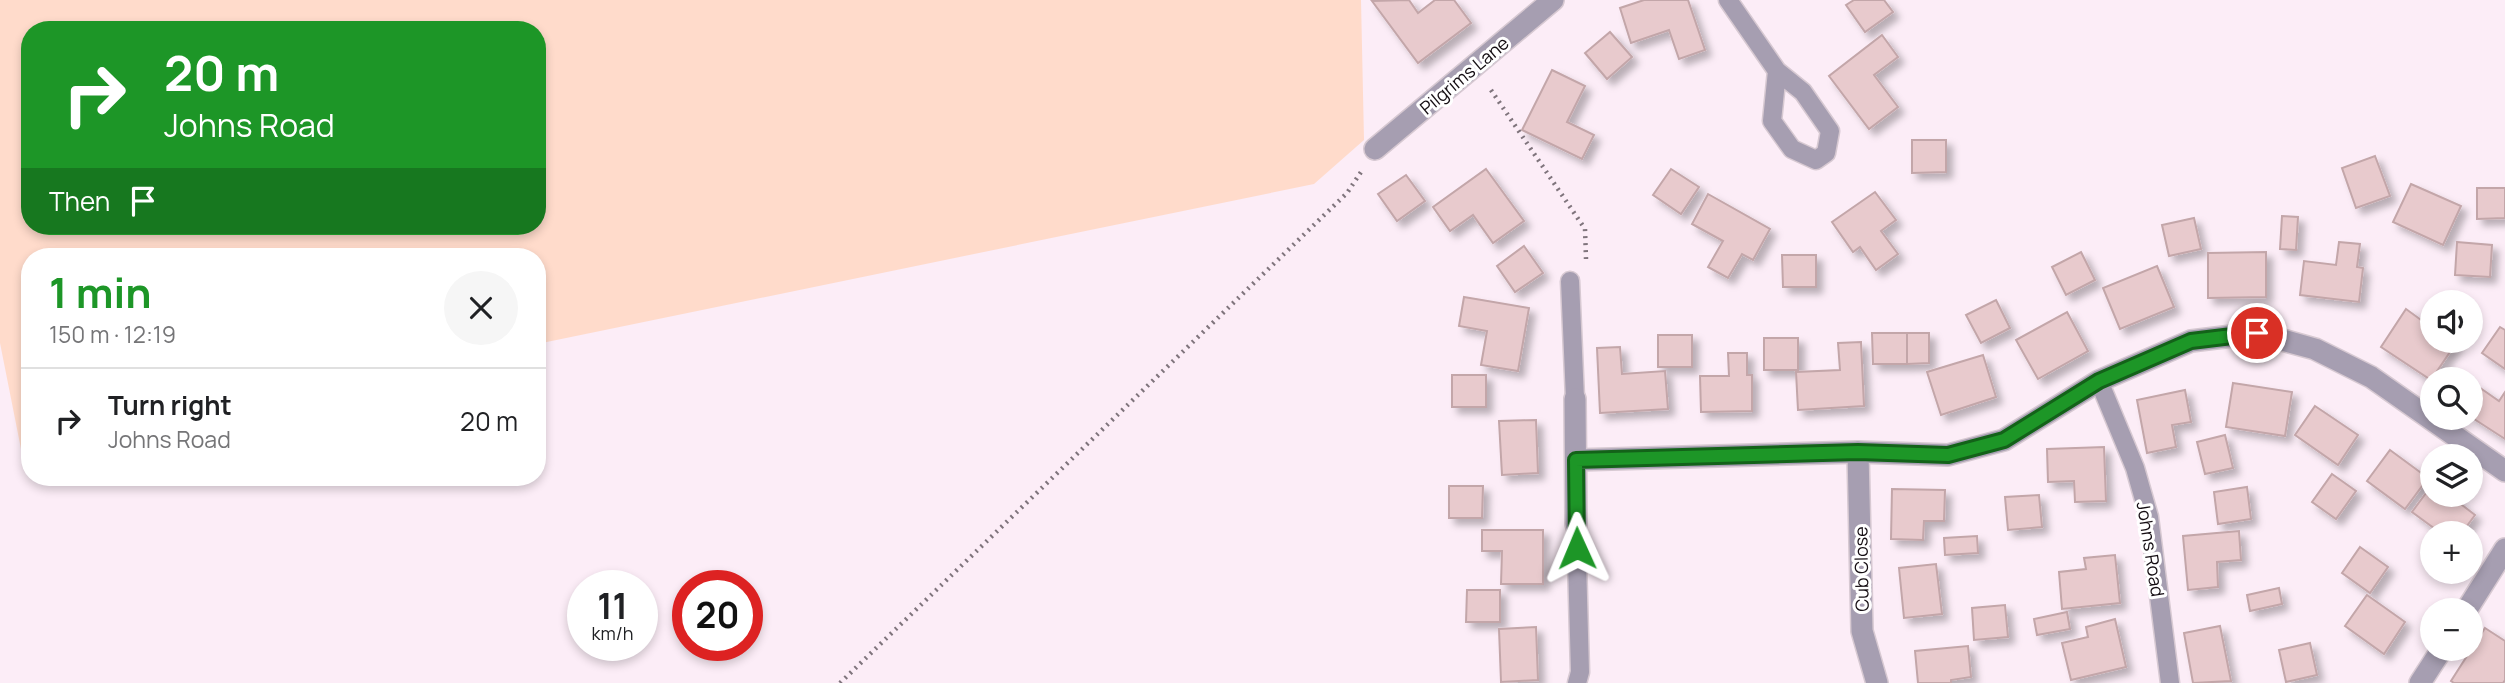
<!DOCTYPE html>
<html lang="en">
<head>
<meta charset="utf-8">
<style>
  body { margin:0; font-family:Manrope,sans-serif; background:#f6f6f6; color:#202124; height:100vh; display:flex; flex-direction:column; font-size:26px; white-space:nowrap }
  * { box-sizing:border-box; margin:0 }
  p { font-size:23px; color:#757577 }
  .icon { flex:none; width:38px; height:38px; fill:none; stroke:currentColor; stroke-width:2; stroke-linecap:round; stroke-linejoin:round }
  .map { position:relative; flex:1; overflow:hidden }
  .side { position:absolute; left:21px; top:248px; width:525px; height:238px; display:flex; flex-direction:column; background:#fff; border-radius:28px; box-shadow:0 4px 10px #0003 }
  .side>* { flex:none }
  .hud { position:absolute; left:21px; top:21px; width:525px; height:214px; border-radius:28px; box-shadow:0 4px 10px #0003; background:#1d9627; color:#fff; overflow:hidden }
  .fabs { position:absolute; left:2420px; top:290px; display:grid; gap:14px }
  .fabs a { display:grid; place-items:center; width:63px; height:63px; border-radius:50%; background:#fff; box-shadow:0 4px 10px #0003; font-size:35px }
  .speed { position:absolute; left:567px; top:570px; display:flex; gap:14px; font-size:35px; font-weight:700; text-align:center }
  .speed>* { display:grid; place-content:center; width:91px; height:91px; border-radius:50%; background:#fff; box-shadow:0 4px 10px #0003; line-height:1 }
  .speed small { font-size:18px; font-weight:400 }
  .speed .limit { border:10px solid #d22; background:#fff; color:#111 }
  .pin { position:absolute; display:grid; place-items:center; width:60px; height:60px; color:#fff; margin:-30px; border:4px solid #fff; border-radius:50%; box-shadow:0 2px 7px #0007 }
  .me { position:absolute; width:77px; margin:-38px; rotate:359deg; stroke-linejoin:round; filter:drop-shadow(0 0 5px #0008) }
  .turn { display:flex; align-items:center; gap:24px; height:147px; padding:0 28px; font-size:32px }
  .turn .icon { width:91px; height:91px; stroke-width:2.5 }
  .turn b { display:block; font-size:49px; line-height:60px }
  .then { display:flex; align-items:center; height:66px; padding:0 28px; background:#0003; gap:14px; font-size:26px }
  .round { display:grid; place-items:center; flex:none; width:74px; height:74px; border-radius:37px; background:#f6f6f6 }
  .head { display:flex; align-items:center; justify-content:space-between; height:119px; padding:0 28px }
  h1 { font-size:42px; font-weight:700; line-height:52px; color:#1d9627 }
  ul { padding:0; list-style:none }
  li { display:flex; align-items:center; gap:21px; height:105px; padding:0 28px; border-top:2px solid #e0e0e0 }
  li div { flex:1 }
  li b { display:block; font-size:26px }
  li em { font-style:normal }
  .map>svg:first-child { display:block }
  .green { fill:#ffdbcb; fill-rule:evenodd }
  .building { fill:#e8cacd; stroke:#c3a6a9; stroke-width:2; filter:url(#shadow) }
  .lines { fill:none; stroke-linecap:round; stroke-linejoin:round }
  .lane-casing { stroke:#d7c9d2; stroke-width:21 }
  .street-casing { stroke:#d7c9d2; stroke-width:24 }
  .path { stroke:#7f747c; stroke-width:4.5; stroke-dasharray:2 5; stroke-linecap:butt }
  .lane { stroke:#a69eb1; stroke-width:18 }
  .street { stroke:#a69eb1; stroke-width:21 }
  .route-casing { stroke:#136219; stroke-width:18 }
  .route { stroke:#1d9627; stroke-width:12 }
  .labels { text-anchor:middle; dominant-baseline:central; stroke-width:6; stroke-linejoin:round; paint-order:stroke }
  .street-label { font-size:18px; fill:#140d12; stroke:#fff }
</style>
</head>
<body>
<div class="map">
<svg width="2505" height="683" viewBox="0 0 2505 683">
  <defs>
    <filter id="shadow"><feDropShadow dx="6" dy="6" stdDeviation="3.5" flood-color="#0004"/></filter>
  </defs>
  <rect width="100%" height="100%" fill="#fcedf7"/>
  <path class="green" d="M0 0H1361L1364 140 1314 184 537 344V257H30V448L21 449 0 343ZM30 30H537V226H30Z"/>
  <g class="building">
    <polygon points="1409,0 1418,13 1435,0 1454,0 1471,23 1418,63 1372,1"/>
    <polygon points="1644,0 1688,0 1705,50 1679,59 1669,30 1631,43 1620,8"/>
    <polygon points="1854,0 1884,0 1893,12 1865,32 1846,5"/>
    <polygon points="1610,32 1632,57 1607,79 1585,53"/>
    <polygon points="1882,35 1898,57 1874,75 1898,107 1869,129 1829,76"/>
    <polygon points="1552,70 1585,86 1567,122 1594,135 1582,159 1522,130"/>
    <polygon points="1912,140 1946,140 1946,172 1912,173"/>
    <polygon points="2375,156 2390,196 2356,208 2342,168"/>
    <polygon points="1486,169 1524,221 1493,243 1473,215 1450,231 1433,207"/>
    <polygon points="1671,169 1699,187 1681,214 1653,195"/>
    <polygon points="1406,175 1425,201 1397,221 1378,194"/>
    <polygon points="2411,184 2461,206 2443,245 2393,222"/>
    <polygon points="2477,188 2505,188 2505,218 2477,219"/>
    <polygon points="1875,192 1896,220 1881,231 1898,254 1876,270 1860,247 1853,252 1832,222"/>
    <polygon points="1708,194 1770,229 1753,260 1742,254 1728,278 1708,267 1723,241 1692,224"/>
    <polygon points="2282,216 2298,217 2296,250 2280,249"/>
    <polygon points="2194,218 2201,249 2169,256 2162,225"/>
    <polygon points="2339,242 2360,244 2357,267 2363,268 2359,302 2300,295 2304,261 2336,265"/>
    <polygon points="2457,242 2492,245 2490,277 2455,275"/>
    <polygon points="1524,246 1543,273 1515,292 1497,266"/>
    <polygon points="2081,252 2095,280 2066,295 2052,267"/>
    <polygon points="2266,252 2266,297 2208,298 2208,253"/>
    <polygon points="1782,255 1816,255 1816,287 1783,287"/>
    <polygon points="2157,266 2174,307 2120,329 2103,288"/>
    <polygon points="1464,297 1529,308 1518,371 1481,365 1487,331 1459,326"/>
    <polygon points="1996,300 2010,328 1981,343 1966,315"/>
    <polygon points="2406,309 2432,328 2432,341 2456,343 2431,380 2381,347"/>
    <polygon points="2067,312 2088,351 2038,379 2016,340"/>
    <polygon points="2500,327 2505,330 2505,369 2482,353"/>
    <polygon points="1872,333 1907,333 1907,364 1873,364"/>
    <polygon points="1907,333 1929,333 1929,363 1907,364"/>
    <rect x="1658" y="335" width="34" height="32"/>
    <rect x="1764" y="338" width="34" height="32"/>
    <polygon points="1861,342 1864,406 1798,410 1796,372 1840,370 1838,343"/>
    <polygon points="1620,347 1622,374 1665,371 1668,409 1600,413 1597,348"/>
    <polygon points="1728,353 1747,353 1747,375 1752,375 1752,411 1701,412 1700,376 1729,376"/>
    <polygon points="1983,355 1996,397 1941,415 1927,372"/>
    <rect x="1452" y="375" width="34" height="32"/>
    <polygon points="2233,383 2292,392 2285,436 2226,427"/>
    <polygon points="2476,385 2499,401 2505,392 2505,439 2471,417 2471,393"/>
    <polygon points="2185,390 2191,422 2172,425 2176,447 2147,453 2137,400"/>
    <polygon points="2315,406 2358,435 2338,465 2295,435"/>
    <polygon points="1536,420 1538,473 1502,475 1499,421"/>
    <polygon points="2225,435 2233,468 2205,474 2197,442"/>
    <polygon points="2104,447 2106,501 2075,502 2074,481 2048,482 2047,449"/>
    <polygon points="2390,450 2428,478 2405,509 2367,481"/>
    <polygon points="2332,474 2356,491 2336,519 2312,502"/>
    <polygon points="2432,485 2432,495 2449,495 2475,515 2461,534 2442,534 2412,512"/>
    <polygon points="1449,486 1483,486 1482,518 1449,518"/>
    <polygon points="2247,487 2251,519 2218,524 2214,492"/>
    <polygon points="1892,489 1945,490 1944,521 1924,521 1923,540 1891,539"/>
    <polygon points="2039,495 2042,527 2008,530 2005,497"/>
    <polygon points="1482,530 1543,530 1543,584 1501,584 1502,551 1482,551"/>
    <polygon points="2239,531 2241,560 2217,562 2218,587 2188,590 2183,536"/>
    <polygon points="1977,536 1978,553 1945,555 1944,538"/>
    <polygon points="2360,547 2388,567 2370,593 2342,573"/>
    <polygon points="2115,555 2120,603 2062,609 2059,572 2086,569 2084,558"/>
    <polygon points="1936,564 1942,614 1904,618 1899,568"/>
    <polygon points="2279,588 2282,604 2250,611 2247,595"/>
    <polygon points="1467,590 1500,590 1500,622 1466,622"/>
    <polygon points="2367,595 2405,622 2384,654 2345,626"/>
    <polygon points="2005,605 2008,637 1974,640 1972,608"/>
    <polygon points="2067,612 2070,629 2037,635 2034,619"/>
    <polygon points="2115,619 2126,667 2071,680 2062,643 2088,637 2086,627"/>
    <polygon points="2220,626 2231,681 2193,683 2184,633"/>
    <polygon points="1536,627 1538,680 1501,682 1499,629"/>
    <polygon points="2485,628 2505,641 2505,680 2503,683 2454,683 2451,681"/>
    <polygon points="2310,643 2317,675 2286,682 2279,650"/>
    <polygon points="1968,646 1971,677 1951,680 1951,683 1918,683 1915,651"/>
  </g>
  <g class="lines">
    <g class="lane-casing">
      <g id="lane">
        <polyline points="1728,0 1777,71 1803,92 1830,131 1826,153 1816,160 1792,149 1772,121 1777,71"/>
        <polyline points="1570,281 1575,399"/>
        <polyline points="2099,381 2135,468 2149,517 2170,683"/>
        <polyline points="1576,524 1580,672 1577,683"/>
      </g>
    </g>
    <g class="street-casing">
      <g id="street">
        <polyline points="1375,149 1553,0"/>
        <polyline points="1575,399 1576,524"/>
        <polyline points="1858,452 1862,631 1877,683"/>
        <polyline points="1576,460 1858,452 1948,455 2004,440 2099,381 2191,341 2257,333 2315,349 2371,377 2505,471"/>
        <polyline points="2466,611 2505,549"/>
        <polyline points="2420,683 2442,649"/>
      </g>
    </g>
    <g class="path">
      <polyline points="1491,90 1585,229 1586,259"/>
      <polyline points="840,683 1347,193 1361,172"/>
    </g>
    <use href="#lane" class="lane"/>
    <use href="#street" class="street"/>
  </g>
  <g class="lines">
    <g class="route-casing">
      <polyline id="route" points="1577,548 1576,460 1858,452 1948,455 2004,440 2099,381 2191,341 2257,333"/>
    </g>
    <use href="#route" class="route"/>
  </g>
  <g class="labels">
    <g class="street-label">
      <text transform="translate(1464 75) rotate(-40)">Pilgrims Lane</text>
      <text transform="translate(2151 549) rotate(81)">Johns Road</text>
      <text transform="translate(1861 569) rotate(-91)">Cub Close</text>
    </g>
  </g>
</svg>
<div class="fabs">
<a><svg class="icon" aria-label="sound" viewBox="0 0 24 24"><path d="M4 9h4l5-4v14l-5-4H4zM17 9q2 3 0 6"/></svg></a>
<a><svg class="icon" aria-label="search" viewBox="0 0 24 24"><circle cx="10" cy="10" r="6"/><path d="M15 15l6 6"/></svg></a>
<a><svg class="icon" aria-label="layers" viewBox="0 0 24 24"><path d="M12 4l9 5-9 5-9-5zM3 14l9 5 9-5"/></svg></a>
<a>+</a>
<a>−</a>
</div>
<div class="speed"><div>11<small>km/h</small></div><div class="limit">20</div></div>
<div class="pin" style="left:2257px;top:333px;background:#d93025"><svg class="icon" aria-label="arrive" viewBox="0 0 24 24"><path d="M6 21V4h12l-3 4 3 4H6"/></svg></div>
<svg class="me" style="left:1577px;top:548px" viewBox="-20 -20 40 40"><path d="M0-17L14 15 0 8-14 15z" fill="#1d9627" stroke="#fff" stroke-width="4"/></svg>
<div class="hud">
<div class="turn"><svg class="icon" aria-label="right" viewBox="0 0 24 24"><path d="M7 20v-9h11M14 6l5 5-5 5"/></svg><div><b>20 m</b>Johns Road</div></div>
<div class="then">Then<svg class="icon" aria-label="arrive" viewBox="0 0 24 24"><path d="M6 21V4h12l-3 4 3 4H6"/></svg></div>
</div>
<section class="side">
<div class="head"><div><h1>1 min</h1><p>150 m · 12:19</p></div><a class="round"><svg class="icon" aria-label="close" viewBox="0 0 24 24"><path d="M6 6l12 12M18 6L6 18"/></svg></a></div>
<ul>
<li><svg class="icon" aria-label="right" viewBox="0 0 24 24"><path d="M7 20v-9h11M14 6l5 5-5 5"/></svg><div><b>Turn right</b><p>Johns Road</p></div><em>20 m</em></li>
</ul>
</section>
</div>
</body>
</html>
